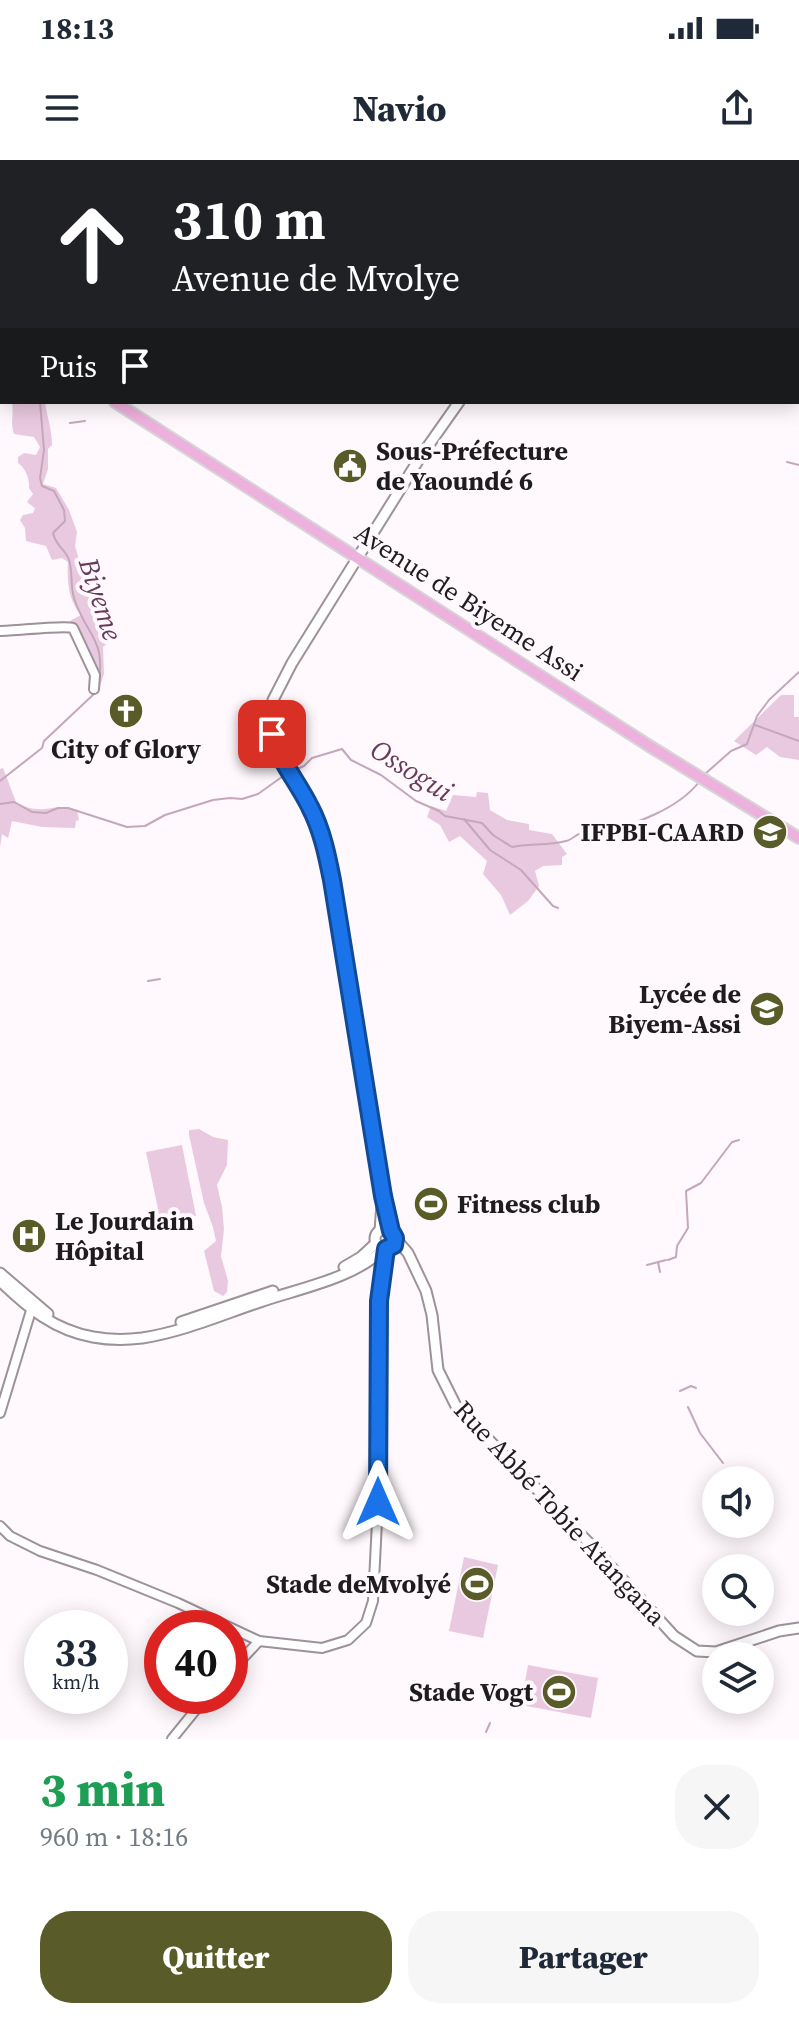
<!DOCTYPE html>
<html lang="fr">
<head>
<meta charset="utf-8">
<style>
  body { margin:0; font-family:"Source Serif 4",serif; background:#f6f6f7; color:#1f2937; height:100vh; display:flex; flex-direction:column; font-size:30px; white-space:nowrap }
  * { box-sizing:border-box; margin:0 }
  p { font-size:26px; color:#747a83 }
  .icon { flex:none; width:44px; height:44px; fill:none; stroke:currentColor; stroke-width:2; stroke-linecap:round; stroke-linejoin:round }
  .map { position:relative; height:1579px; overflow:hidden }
  .sheet { display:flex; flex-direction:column; background:#fff; flex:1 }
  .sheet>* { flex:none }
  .guide { position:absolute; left:0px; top:0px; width:800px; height:244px; box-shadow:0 4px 20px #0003; background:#202124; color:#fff; overflow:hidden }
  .controls { position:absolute; left:702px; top:1306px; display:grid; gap:16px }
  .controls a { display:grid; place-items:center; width:72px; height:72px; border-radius:50%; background:#fff; box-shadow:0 4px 20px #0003; font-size:40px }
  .speed { position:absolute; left:24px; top:1450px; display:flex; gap:16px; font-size:40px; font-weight:700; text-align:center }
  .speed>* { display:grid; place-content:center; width:104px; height:104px; border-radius:50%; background:#fff; box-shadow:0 4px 20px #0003; line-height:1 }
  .speed small { font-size:20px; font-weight:400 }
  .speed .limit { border:12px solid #d22; background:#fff; color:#111 }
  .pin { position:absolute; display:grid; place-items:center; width:68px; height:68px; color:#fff; margin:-34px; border-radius:16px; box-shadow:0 4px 12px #0006 }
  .me { position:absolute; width:88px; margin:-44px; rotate:0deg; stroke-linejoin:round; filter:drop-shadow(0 0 6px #0008) }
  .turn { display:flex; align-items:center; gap:28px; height:168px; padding:0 40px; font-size:36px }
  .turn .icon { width:104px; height:104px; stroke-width:2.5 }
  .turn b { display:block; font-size:56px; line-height:68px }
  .then { display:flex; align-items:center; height:76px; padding:0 40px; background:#0003; gap:16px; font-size:30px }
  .round { display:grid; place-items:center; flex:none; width:84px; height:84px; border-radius:32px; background:#f6f6f7 }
  .headline { display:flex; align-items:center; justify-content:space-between; height:136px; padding:0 40px }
  h1 { font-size:48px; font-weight:800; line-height:60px; color:#1e9e55 }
  .button { display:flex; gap:16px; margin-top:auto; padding:16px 40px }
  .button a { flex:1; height:92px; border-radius:32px; background:#595b29; color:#fff; font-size:32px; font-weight:800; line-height:92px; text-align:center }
  .button a+a { background:#f6f6f7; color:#1f2937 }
  .status { display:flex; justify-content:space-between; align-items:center; height:56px; padding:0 40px; background:#fff; direction:ltr }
  .status svg { height:22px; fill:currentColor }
  header { display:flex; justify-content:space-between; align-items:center; height:104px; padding:0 40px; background:#fff; font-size:36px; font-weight:800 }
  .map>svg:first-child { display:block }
  .green { fill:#e9c9df }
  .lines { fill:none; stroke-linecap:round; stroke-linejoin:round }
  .stream { stroke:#c5a7bc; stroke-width:2 }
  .tertiary-casing { stroke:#9c9298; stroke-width:12 }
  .secondary-casing { stroke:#9c9298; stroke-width:13 }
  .primary-casing { stroke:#d7d6d6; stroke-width:14 }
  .tertiary { stroke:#fff; stroke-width:8 }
  .secondary { stroke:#fff; stroke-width:9 }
  .primary { stroke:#edb1dd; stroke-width:10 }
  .route-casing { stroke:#114b97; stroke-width:20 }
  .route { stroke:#1a73e8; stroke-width:14 }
  .labels { text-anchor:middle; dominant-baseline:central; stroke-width:8; stroke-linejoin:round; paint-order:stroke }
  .poi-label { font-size:26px; font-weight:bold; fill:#1f1c1e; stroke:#fff8fd; text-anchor:end }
  .street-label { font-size:26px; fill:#1f1c1e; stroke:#fff8fd }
  .water-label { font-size:28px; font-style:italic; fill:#663b5b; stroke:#fff8fd }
</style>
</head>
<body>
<div class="status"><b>18:13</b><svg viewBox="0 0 49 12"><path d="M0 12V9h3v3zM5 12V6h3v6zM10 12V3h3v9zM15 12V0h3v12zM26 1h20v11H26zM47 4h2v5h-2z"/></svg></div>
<header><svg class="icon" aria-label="menu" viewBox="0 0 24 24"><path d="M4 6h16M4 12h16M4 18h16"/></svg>Navio<svg class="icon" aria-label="share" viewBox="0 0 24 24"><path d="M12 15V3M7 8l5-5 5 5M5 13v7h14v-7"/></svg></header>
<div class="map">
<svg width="799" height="1579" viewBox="0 0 799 1579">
  <rect width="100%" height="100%" fill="#fff8fd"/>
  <g class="green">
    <path d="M12 242H45C47 257 52 270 52 285L48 289V309L43 324 56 328 69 350 77 372 75 386 84 416 91 421 92 430 103 441 97 451 107 463 111 480 103 487 104 514 99 529 97 528 96 507 81 478 79 468 70 461 81 455C68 440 67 421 68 402L62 398 52 400 46 386 26 381 25 368 20 360 23 355 33 353 35 348 27 342 33 334 29 328C30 319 25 307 18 303V297L24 293 36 295 40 287 34 277 14 274C10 263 14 254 12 242Z"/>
    <polygon points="781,535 794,535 794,557 799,557 799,600 780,597 767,587 756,595 734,581"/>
    <path d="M3 608 16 642C43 658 52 641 77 650L79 660 76 661 75 668 42 667 12 661 8 678 2 674 0 687V609Z"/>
    <polygon points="477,632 488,633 490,650 507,660 529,664 529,670 552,674 567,694 562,697 562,705 543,706 535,711 539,726 528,741 510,755 501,735 483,714 487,701 460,676 449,682 440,665 427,657 431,646 446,651 453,635 476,637"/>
    <polygon points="199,969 213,977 228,980 227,1005 217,1025 222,1047 224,1069 221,1096 228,1121 227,1132 223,1136 214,1131 204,1091 216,1081 213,1067 204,1043 189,975 189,970"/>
    <polygon points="182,985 196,1056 161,1063 146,992"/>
    <polygon points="464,1397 498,1405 483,1478 449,1471"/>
    <polygon points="528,1505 598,1518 591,1558 521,1545"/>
  </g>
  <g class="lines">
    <g class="stream">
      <polyline points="283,0 283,2"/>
      <polyline points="294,0 295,2"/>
      <polyline points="403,0 403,2"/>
      <polyline points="412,0 413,2"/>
      <polyline points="434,0 434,2"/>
      <polyline points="450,0 450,2"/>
      <polyline points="255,2 265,0"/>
      <polyline points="458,2 478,0"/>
      <path d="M40 242 44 290 40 318 42 326 54 331 64 350 65 361 53 373C55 385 66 390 69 400 73 412 70 425 74 438 87 478 107 478 98 527"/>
      <polyline points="70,263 85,261"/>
      <polyline points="787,302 799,305"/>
      <polyline points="755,565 799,581"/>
      <path d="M292 611 304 606 312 598 342 589 351 600 381 615 416 641 439 651 445 656 482 663 493 675 512 687C528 683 547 686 566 681 572 680 576 674 582 673 588 671 595 674 601 672 634 665 678 649 699 622"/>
      <polyline points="705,614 731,591 747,584 757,556 769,540 799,512"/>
      <polyline points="0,621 42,588 44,581 95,533"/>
      <polyline points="0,644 14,642 32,652 46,653 58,648 68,648 127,667 145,666 165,655 213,640 230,638 242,639 258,634 286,614"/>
      <polyline points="464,659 490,690 521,710 553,746 558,748"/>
      <polyline points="148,821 160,819"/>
      <polyline points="668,1100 676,1097 677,1086 688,1068 686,1031 701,1023 732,982 739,980"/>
      <polyline points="658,1102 660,1112"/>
      <polyline points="647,1105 666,1100"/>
      <polyline points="680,1231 691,1226 696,1228"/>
      <polyline points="688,1247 700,1273 723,1303"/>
      <polyline points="486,1572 490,1563"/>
    </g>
    <g class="tertiary-casing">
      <g id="tertiary">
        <path d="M0 471C15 471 64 465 73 468L95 515 94 529"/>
        <polyline points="0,1253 33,1144"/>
        <polyline points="0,1366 10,1376 40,1391 97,1410 178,1443 259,1481 322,1488 348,1480 366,1463 373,1441 378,1342 380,1128 386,1089"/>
        <polyline points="230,1512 259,1481"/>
        <polyline points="172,1579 207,1536"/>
      </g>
    </g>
    <g class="secondary-casing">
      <g id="secondary">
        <polyline points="798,126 799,126"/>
        <circle cx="385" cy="1079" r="10"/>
        <polyline points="380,1071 382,1043"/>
        <polyline points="391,1071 326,694 310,646 277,592 272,574 270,555 273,540 292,503 421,296 459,242"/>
        <polyline points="395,1078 408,1093 426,1131 432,1155 438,1210 456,1246 591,1385 674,1476 697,1491 716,1492 779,1471 799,1468"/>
        <polyline points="344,1107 361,1097 376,1083"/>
        <polyline points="0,1113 48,1154"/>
        <path d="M0 1121C28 1148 54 1170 93 1177 109 1180 126 1180 142 1178 182 1172 221 1155 260 1142 297 1129 356 1118 383 1089"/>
        <polyline points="181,1162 273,1131"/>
      </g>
    </g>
    <g class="primary-casing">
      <g id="primary">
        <polyline points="0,169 2,170"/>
        <polyline points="115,242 651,587 799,678"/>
      </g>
    </g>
    <use href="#tertiary" class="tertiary"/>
    <use href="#secondary" class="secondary"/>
    <use href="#primary" class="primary"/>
  </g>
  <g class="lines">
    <g class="route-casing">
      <path id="route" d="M272 574C279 601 298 622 310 647 322 670 327 695 332 720L383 1036 391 1071 395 1078 394 1085 386 1089 379 1141 378 1342"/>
    </g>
    <use href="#route" class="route"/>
  </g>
  <defs>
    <g id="civic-disc" transform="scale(1.8)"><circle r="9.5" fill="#595b29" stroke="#fff8fd"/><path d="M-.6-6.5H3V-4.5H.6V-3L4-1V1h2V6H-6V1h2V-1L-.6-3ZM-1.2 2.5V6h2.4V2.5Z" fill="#fff"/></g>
    <g id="church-disc" transform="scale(1.8)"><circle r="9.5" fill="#595b29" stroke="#fff8fd"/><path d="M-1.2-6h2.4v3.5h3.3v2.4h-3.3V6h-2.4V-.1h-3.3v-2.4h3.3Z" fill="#fff"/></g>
    <g id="university-disc" transform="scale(1.8)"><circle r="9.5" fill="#595b29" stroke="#fff8fd"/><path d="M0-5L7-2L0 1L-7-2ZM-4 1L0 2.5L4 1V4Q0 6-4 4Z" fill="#fff"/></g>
    <g id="school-disc" transform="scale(1.8)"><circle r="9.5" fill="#595b29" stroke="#fff8fd"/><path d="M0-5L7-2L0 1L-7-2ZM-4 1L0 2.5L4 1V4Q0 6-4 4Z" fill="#fff"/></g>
    <g id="stadium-disc" transform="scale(1.8)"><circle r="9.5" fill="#595b29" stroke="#fff8fd"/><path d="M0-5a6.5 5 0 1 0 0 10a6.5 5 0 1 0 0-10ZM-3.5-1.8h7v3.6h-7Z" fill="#fff"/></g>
    <g id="hospital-disc" transform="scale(1.8)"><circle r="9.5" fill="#595b29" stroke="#fff8fd"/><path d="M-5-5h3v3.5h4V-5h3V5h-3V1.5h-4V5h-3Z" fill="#fff"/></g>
  </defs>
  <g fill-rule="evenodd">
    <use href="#civic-disc" x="350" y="306"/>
    <use href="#church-disc" x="126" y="551"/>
    <use href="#university-disc" x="770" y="672"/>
    <use href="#school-disc" x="767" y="849"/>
    <use href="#stadium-disc" x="431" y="1044"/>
    <use href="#hospital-disc" x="29" y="1076"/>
    <use href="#stadium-disc" x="477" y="1424"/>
    <use href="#stadium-disc" x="559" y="1532"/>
  </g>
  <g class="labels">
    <g class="poi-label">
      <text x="376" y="291" text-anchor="start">Sous-Préfecture<tspan x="376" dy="30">de Yaoundé 6</tspan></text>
      <text x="126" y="589" text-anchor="middle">City of Glory</text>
      <text x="744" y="672">IFPBI-CAARD</text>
      <text x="741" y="834">Lycée de<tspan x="741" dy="30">Biyem-Assi</tspan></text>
      <text x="457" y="1044" text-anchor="start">Fitness club</text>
      <text x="55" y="1061" text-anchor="start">Le Jourdain<tspan x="55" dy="30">Hôpital</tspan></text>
      <text x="451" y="1424">Stade deMvolyé</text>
      <text x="533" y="1532">Stade Vogt</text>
    </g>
    <g class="street-label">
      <text transform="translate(469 442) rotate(33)">Avenue de Biyeme Assi</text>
      <text transform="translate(560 1353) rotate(47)">Rue Abbé Tobie Atangana</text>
    </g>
    <g class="water-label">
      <text transform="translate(101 439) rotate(72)">Biyeme</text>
      <text transform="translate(412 610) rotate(32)">Ossogui</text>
    </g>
  </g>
</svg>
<div class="controls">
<a><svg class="icon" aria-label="sound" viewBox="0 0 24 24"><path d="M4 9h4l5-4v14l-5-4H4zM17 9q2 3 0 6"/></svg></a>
<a><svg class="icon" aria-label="search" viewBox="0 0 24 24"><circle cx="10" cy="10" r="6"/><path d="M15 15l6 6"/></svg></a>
<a><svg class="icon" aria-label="layers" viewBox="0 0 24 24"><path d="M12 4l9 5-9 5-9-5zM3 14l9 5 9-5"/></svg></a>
</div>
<div class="speed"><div>33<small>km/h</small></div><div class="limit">40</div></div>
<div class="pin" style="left:272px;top:574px;background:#d93025"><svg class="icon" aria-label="arrive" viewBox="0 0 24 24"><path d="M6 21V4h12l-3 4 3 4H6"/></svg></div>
<svg class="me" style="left:378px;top:1342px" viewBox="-20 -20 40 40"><path d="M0-17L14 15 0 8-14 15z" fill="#1a73e8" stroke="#fff" stroke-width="4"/></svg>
<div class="guide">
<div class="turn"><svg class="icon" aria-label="ahead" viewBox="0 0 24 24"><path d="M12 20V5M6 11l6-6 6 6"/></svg><div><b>310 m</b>Avenue de Mvolye</div></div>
<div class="then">Puis<svg class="icon" aria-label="arrive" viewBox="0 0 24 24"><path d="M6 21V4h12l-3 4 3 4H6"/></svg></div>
</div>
</div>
<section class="sheet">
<div class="headline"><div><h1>3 min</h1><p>960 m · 18:16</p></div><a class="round"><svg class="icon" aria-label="close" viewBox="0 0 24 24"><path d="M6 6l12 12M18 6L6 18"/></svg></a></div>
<div class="button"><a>Quitter</a><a>Partager</a></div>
</section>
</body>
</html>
